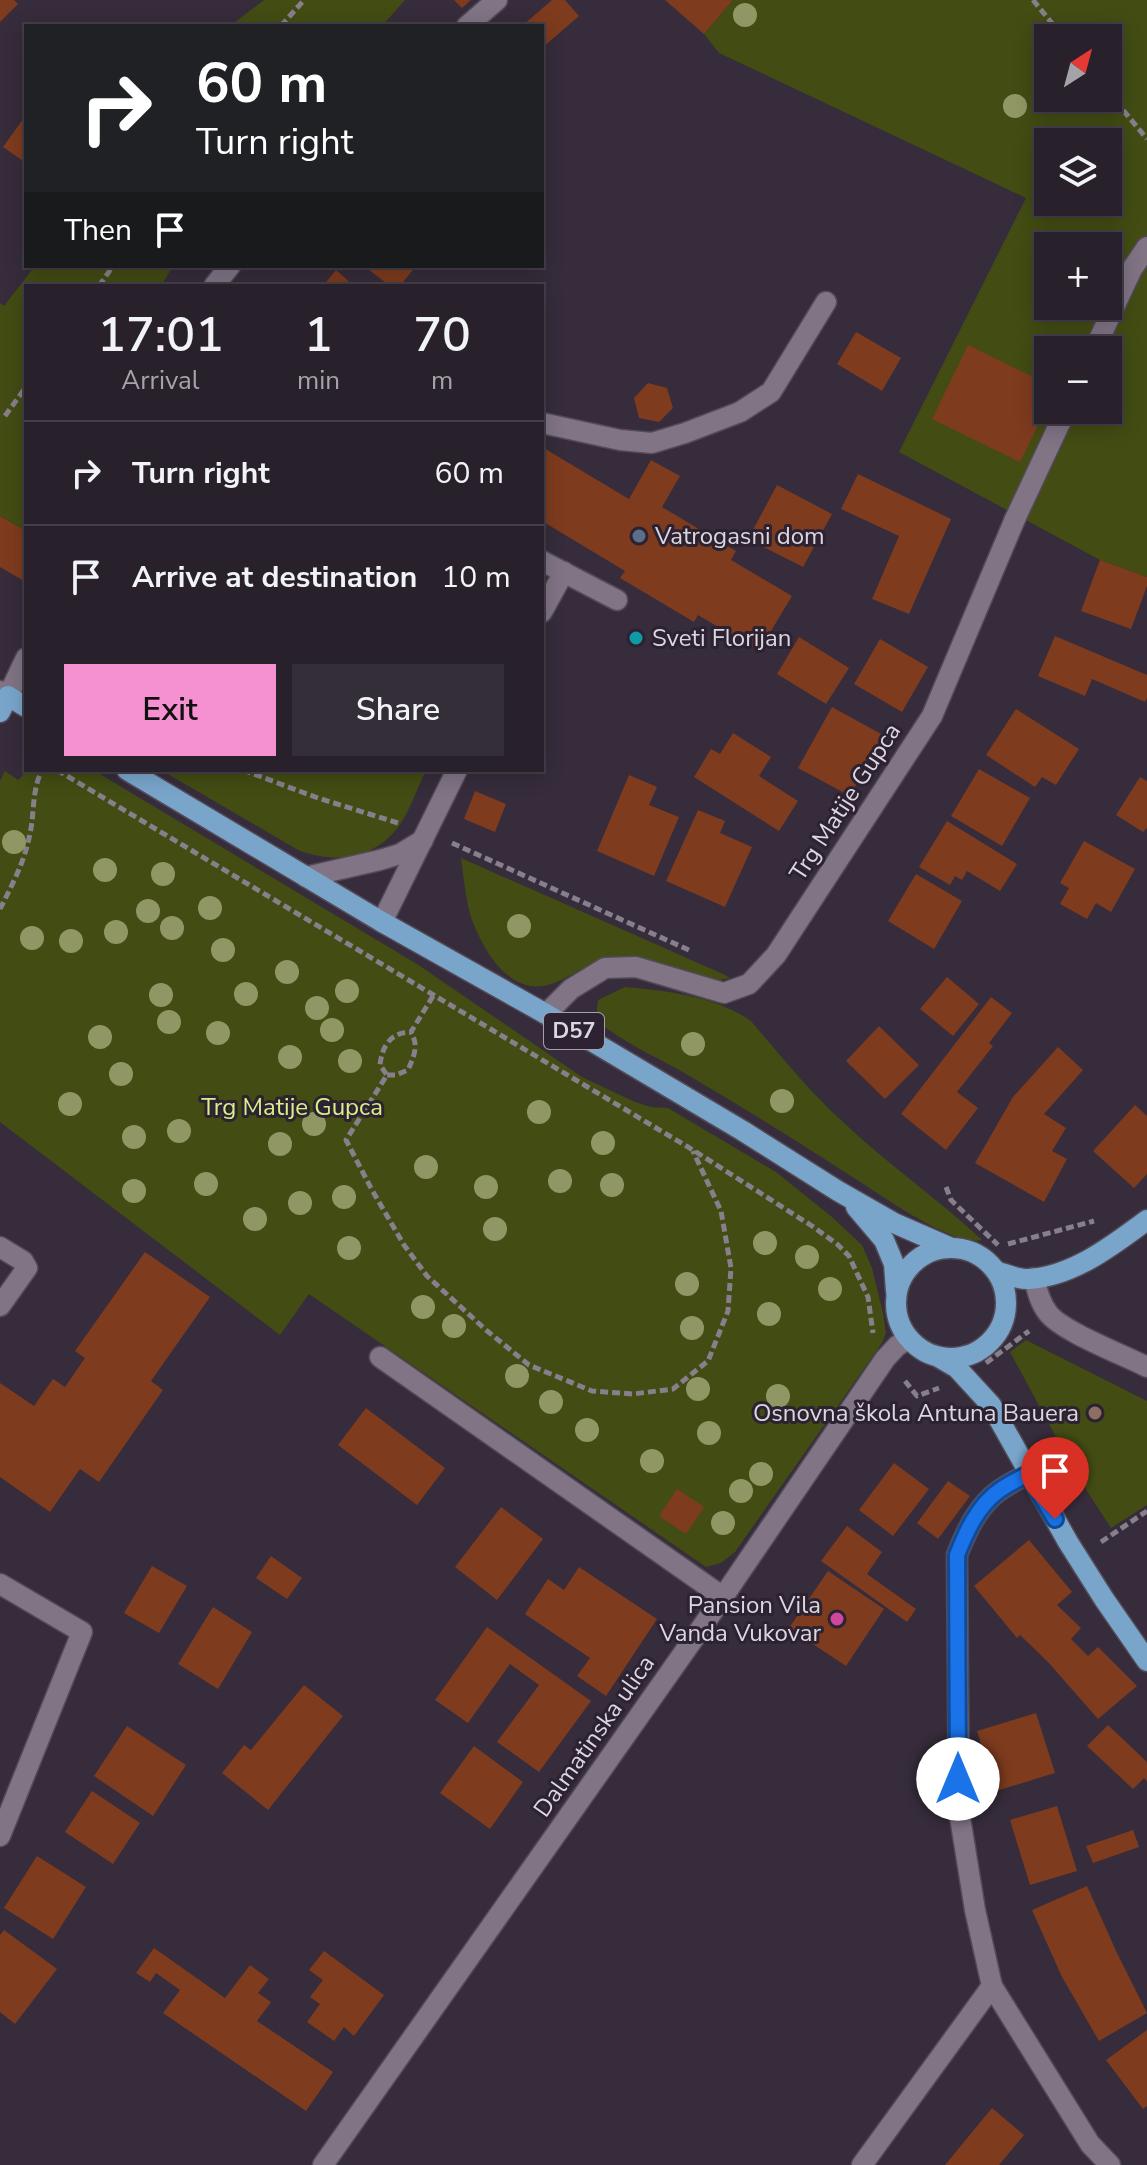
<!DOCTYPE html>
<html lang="en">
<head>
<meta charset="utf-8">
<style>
  body { margin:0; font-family:"Nunito Sans",sans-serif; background:#342e38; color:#f1f3f6; height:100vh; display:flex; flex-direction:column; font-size:30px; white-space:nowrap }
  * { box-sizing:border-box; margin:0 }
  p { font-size:26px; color:#a5a3a9 }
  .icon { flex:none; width:44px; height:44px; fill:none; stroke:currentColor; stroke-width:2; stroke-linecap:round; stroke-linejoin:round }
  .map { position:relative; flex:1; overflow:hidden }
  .details { position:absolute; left:24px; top:284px; width:520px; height:488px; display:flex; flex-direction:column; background:#28212c; border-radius:0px; box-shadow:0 4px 20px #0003,0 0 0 2px #443e48 }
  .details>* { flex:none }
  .hud { position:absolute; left:24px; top:24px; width:520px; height:244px; border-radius:0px; box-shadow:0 4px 20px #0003,0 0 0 2px #443e48; background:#202124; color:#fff; overflow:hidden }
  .needle { width:52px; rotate:36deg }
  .controls { position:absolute; left:1034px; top:24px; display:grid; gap:16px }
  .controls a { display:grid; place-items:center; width:88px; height:88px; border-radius:0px; background:#28212c; box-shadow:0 4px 20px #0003,0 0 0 2px #443e48; font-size:40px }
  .pin { position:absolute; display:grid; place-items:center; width:68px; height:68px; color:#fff; margin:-82px -34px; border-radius:50% 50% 50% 0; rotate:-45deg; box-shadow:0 0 8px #0007 }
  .pin .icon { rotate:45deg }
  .me { position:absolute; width:88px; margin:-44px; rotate:0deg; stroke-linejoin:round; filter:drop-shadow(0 0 6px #0008) }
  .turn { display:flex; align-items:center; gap:28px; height:168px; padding:0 40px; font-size:36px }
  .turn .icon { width:104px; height:104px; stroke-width:2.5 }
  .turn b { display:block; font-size:56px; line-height:68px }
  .then { display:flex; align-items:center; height:76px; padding:0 40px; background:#0003; gap:16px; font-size:30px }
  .eta { display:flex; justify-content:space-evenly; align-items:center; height:136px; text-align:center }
  .eta b { font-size:48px; font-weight:600; line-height:56px }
  .cta { display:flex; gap:16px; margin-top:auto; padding:16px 40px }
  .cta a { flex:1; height:92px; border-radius:0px; background:#f590d1; color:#111; font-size:32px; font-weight:600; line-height:92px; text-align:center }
  .cta a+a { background:#342e38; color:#f1f3f6 }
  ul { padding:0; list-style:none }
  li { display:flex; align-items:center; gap:24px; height:104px; padding:0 40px; border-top:2px solid #443e48 }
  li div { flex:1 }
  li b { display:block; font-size:30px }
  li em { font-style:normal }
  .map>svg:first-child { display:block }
  .green { fill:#424c13; fill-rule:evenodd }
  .building { fill:#7e3b1e }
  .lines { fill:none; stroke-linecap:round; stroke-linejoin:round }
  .service-casing { stroke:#534a57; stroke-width:23 }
  .minor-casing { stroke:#534a57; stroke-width:23 }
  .secondary-casing { stroke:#534a57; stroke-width:23 }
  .primary-casing { stroke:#534a57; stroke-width:23 }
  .path { stroke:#877f8b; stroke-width:5; stroke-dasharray:8 4; stroke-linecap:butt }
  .service { stroke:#807485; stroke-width:20 }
  .minor { stroke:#807485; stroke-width:20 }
  .secondary { stroke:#807485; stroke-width:20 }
  .primary { stroke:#79a5cb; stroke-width:20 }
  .tree { fill:#909765 }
  .route-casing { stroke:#114b97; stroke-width:20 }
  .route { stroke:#1a73e8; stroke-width:14 }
  .service-dot { fill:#5c6f8a; stroke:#2c2231; stroke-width:3 }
  .culture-dot { fill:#0f9aa8; stroke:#2c2231; stroke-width:3 }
  .education-dot { fill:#8d6e63; stroke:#2c2231; stroke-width:3 }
  .hotel-dot { fill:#d1479c; stroke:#2c2231; stroke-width:3 }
  .labels { text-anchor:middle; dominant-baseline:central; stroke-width:6; stroke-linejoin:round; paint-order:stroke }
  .shield { fill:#2c2231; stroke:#a7a0ab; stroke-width:2 }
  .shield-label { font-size:22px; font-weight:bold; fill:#dcd6df }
  .poi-label { font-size:24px; fill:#dcd6df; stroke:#2c2231; text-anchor:start }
  .street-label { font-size:24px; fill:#dcd6df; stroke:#2c2231 }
  .park-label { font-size:24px; fill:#d9ef87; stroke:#2c2231 }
</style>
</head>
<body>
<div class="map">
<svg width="1147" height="2165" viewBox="0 0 1147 2165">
  <rect width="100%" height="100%" fill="#362c3b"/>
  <g class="green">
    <polygon points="264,0 405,0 382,26 230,26"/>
    <path d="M733 0H1147V577L1100 560 899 452 1026 198 719 53 704 34ZM1048 38H1108V98H1048ZM1048 142H1108V202H1048ZM1048 246H1108V306H1048ZM1048 350H1108V410H1048Z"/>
    <polygon points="35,266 173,266 161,286 26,286 26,531 0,516 0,303 4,306"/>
    <polygon points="28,770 93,770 417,964 582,1077 635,1102 651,1107 668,1108 776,1172 832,1217 862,1245 872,1268 883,1313 886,1333 882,1343 735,1552 721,1563 706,1567 309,1294 280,1335 0,1122 0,781 5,771 18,780"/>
    <path d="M161 770H426C417 788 410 811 399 826 374 860 334 864 298 850Z"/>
    <path d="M461 858 723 974 730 978 719 980C688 973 649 958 617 958 592 959 576 975 554 983 514 999 487 957 474 925 466 907 464 879 461 858Z"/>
    <path d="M625 987C667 991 716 996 751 1021 780 1055 809 1091 842 1121 886 1163 937 1198 982 1240 956 1247 891 1202 868 1187 809 1149 751 1112 691 1077 660 1058 624 1044 596 1020L598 1000Z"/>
    <polygon points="1026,1340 1147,1401 1147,1505 1111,1528 1076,1474 1010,1352"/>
  </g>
  <g class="building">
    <polygon points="0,0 14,0 18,4 0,22"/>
    <polygon points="454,0 471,0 462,8"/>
    <polygon points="552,0 565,0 579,16 542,48 542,26 522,26"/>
    <polygon points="665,0 733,0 704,34"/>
    <polygon points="26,115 26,163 3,147"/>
    <polygon points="364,266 416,266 400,286 390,286"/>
    <polygon points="336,270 354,286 323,286"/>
    <polygon points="856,332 901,358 882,391 837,364"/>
    <polygon points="968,345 1048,384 1048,405 1020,462 932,419"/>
    <polygon points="648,383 667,388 673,408 659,422 639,418 634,398"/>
    <polygon points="542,447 629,499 651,460 680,476 662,507 736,551 731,560 792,596 759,651 698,615 694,622 620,578 625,571 542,521"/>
    <polygon points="858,474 951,519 909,614 872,599 899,536 841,509"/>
    <polygon points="777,485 832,514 803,567 748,539"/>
    <polygon points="0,516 26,531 26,577 24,581 0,567"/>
    <polygon points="1100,560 1147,577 1147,586 1131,629 1081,611"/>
    <polygon points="1055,636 1147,675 1147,698 1145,702 1092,679 1085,696 1038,676"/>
    <polygon points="799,637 849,668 826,704 777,674"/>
    <polygon points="880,639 928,667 902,712 854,684"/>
    <polygon points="832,707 883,735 850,796 798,768"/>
    <polygon points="1016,709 1079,749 1056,785 1042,777 1035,787 986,755"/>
    <polygon points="733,733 771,757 759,776 798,801 779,831 694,777 711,749 720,754"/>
    <polygon points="979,769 1030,798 1002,846 951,816"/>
    <polygon points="629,775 657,787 649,805 679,817 654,876 597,851"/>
    <polygon points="1140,777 1147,781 1147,828 1143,832 1116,815"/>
    <polygon points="475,791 506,804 495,832 464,819"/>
    <polygon points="698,810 725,821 720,833 752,847 725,907 666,881"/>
    <polygon points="947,821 1017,864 1000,891 967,871 962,880 955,876 950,885 919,867"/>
    <polygon points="1084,841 1135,869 1111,912 1096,903 1087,919 1060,904 1069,888 1060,883"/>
    <polygon points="916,874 962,901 934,949 888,921"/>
    <polygon points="947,977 979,1004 953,1036 920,1009"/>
    <polygon points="991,997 1012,1013 989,1043 993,1046 957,1092 978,1108 946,1150 901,1114"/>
    <polygon points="879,1026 919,1065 885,1099 846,1061"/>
    <polygon points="1058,1047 1083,1070 1044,1114 1066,1128 1052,1151 1067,1159 1044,1202 975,1163 1013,1097"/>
    <polygon points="1135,1105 1147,1116 1147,1174 1134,1188 1093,1151"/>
    <polygon points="145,1252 210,1297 151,1381 163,1390 99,1482 80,1469 50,1512 0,1477 0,1383 34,1406 53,1379 65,1387 85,1358 75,1351"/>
    <polygon points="366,1408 445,1468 417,1505 338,1445"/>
    <polygon points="894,1463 929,1489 893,1536 859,1510"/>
    <polygon points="948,1481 970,1496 938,1539 917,1523"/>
    <polygon points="677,1489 704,1507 686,1534 659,1516"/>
    <polygon points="501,1507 543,1539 497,1600 455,1567"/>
    <polygon points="847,1526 882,1552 867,1574 916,1609 907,1622 821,1561"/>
    <polygon points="1029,1540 1072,1592 1057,1605 1081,1628 1071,1639 1088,1656 1098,1647 1137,1686 1098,1719 1048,1662 1020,1635 1017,1638 974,1586"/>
    <polygon points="271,1556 302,1578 287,1599 256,1578"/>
    <polygon points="152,1566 187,1586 159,1633 124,1613"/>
    <polygon points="579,1567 657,1619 606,1696 577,1676 590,1658 525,1614 548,1579 564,1590"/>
    <polygon points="828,1571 884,1609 846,1666 789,1628"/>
    <polygon points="213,1607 252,1632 218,1689 178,1664"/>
    <polygon points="487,1627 591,1701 539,1772 497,1742 539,1685 510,1664 468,1723 435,1700"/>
    <polygon points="304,1685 343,1716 268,1810 222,1773 244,1745 251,1750"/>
    <polygon points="1036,1713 1055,1773 996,1791 977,1731"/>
    <polygon points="1108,1725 1147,1762 1147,1781 1144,1778 1133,1789 1087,1746"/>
    <polygon points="127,1726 186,1765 153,1816 94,1776"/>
    <polygon points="474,1746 523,1782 490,1829 440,1793"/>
    <polygon points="92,1791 140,1823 113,1864 65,1832"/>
    <polygon points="1057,1806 1077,1871 1030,1885 1010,1820"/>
    <polygon points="1133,1830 1139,1847 1093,1863 1086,1846"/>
    <polygon points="37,1856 86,1887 53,1939 4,1908"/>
    <polygon points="1087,1886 1117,1953 1147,2013 1099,2041 1062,1977 1032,1910"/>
    <polygon points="4,1930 57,1969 15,2024 0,2012 0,1935"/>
    <polygon points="154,1948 225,1998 250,1965 269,1979 258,1993 271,2002 257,2021 333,2072 306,2111 163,2013 180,1990 156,1973 150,1982 136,1973"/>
    <polygon points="324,1951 384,1995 354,2036 344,2027 334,2041 307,2022 320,2004 310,1997 323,1980 309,1970"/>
    <polygon points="1147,2030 1147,2106 1143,2109 1106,2060"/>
    <polygon points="992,2108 1024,2135 999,2165 945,2165"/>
  </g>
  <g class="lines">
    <g class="service-casing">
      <g id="service">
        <polyline points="1094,350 1132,269 1147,247"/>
        <polyline points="542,423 620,440 652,443 685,433 740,412 771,392 826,302"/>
        <polyline points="1015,519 1066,410"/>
        <polyline points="542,561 617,600"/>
        <polyline points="542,612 564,572"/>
        <polyline points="306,877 380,860 400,854 423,840"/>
        <polyline points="382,922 457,770"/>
        <polyline points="0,1247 23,1261 27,1268 0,1306"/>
        <path d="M1034 1278C1037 1290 1040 1303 1048 1313 1061 1331 1124 1355 1147 1367"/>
        <polyline points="380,1357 723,1597"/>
      </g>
    </g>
    <g class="minor-casing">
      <g id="minor">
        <polyline points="546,1014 571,989 605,968 636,967 724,993 749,984 776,955 932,716 1015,519"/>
        <path d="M1028 1474C1019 1479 1008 1484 1000 1490 978 1505 966 1532 957 1555L959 1811 975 1910 992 1986 1090 2144 1110 2165"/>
        <polyline points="0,1584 82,1632 0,1836"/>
        <polyline points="323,2165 723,1597 885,1359 897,1346 908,1339"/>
        <polyline points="862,2165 992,1986"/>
      </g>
    </g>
    <g class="secondary-casing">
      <g id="secondary">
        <polyline points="467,26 497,0"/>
        <polyline points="214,286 230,266"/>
        <polyline points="0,691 8,696 26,658"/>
      </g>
    </g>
    <g class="primary-casing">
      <g id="primary">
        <polyline points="0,712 8,696 26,707"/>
        <polyline points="127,770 382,922 546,1014 743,1131 838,1191 894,1223 949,1247"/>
        <polyline points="856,1207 884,1240 894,1264 896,1291"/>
        <circle cx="951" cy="1303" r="55"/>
        <path d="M998 1272C1007 1274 1018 1280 1029 1279 1073 1276 1112 1246 1147 1220"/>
        <polyline points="940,1358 957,1368 991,1405 1068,1542 1104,1599 1147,1661"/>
      </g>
    </g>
    <g class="path">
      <polyline points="1033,0 1064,38"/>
      <polyline points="281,26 304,0"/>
      <polyline points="1108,92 1147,139"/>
      <polyline points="99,286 113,266"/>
      <polyline points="5,416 26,387"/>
      <polyline points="57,770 693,1150 812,1226 837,1244 849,1256 868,1297 873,1333"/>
      <polyline points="243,770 318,798 398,823"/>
      <polyline points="452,843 691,951"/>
      <path d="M0 909C11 887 24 863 29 838 35 815 31 792 42 770"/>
      <path d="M433 996 411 1032C391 1032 382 1046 380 1065L387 1075 346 1140 372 1190 404 1245 427 1276 486 1330 529 1365 592 1391 633 1394 673 1389 708 1361 728 1311 731 1268 721 1211 693 1151"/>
      <path d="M387 1075H396L408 1070C414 1056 419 1046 411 1032"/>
      <polyline points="946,1187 951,1200 998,1245"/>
      <polyline points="1008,1244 1094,1221"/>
      <polyline points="986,1363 1029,1331"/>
      <polyline points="905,1381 917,1396 939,1388"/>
      <polyline points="1101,1542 1147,1511"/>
    </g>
    <use href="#service" class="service"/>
    <use href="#minor" class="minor"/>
    <use href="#secondary" class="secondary"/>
    <use href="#primary" class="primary"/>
  </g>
  <g class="tree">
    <circle cx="745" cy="15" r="12"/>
    <circle cx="1015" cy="106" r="12"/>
    <circle cx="14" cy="842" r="12"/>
    <circle cx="105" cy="870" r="12"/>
    <circle cx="163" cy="874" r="12"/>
    <circle cx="210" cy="908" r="12"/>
    <circle cx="148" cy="911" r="12"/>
    <circle cx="519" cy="926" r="12"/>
    <circle cx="172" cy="928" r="12"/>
    <circle cx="116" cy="932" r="12"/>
    <circle cx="32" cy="938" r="12"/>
    <circle cx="71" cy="941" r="12"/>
    <circle cx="223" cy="950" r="12"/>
    <circle cx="287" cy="972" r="12"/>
    <circle cx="347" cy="991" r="12"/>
    <circle cx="246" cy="994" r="12"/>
    <circle cx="161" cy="995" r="12"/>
    <circle cx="317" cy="1008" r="12"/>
    <circle cx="169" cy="1022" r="12"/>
    <circle cx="332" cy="1030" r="12"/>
    <circle cx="218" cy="1033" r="12"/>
    <circle cx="100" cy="1037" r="12"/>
    <circle cx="693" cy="1044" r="12"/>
    <circle cx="290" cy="1057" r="12"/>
    <circle cx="350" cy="1061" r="12"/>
    <circle cx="121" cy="1074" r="12"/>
    <circle cx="782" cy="1101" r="12"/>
    <circle cx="70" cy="1104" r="12"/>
    <circle cx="539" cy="1112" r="12"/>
    <circle cx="314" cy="1124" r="12"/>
    <circle cx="179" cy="1131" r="12"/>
    <circle cx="134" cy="1137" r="12"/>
    <circle cx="603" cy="1143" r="12"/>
    <circle cx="280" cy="1144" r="12"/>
    <circle cx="426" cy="1167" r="12"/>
    <circle cx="560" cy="1181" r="12"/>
    <circle cx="206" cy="1184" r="12"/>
    <circle cx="612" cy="1185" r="12"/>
    <circle cx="486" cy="1187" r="12"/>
    <circle cx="134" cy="1191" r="12"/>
    <circle cx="344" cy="1197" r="12"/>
    <circle cx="300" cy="1203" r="12"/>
    <circle cx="255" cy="1219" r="12"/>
    <circle cx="495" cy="1229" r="12"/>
    <circle cx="765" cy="1243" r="12"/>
    <circle cx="349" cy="1248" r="12"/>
    <circle cx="807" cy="1257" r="12"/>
    <circle cx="687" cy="1284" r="12"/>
    <circle cx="830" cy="1289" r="12"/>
    <circle cx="423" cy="1307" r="12"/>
    <circle cx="769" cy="1314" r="12"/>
    <circle cx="454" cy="1326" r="12"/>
    <circle cx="692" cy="1328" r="12"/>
    <circle cx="517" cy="1376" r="12"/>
    <circle cx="698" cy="1389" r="12"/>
    <circle cx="778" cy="1396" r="12"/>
    <circle cx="551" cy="1402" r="12"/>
    <circle cx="587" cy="1430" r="12"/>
    <circle cx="709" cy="1433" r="12"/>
    <circle cx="652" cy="1461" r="12"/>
    <circle cx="761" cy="1474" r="12"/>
    <circle cx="741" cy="1491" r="12"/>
    <circle cx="723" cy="1523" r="12"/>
  </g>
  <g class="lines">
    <g class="route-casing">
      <path id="route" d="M958 1779 957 1555C966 1532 978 1505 1000 1490 1008 1484 1019 1479 1028 1474L1055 1519"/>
    </g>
    <use href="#route" class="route"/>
  </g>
  <circle class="service-dot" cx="639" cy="536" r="8"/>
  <circle class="culture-dot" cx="636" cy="638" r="8"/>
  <circle class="education-dot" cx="1095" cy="1413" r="8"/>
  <circle class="hotel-dot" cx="837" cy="1619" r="8"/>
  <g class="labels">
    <rect class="shield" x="544" y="1013" width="60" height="36" rx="6"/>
    <g class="shield-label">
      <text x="574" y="1031">D57</text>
    </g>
    <g class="poi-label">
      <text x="655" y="536">Vatrogasni dom</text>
      <text x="652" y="638">Sveti Florijan</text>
      <text x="1079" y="1413" text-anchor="end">Osnovna škola Antuna Bauera</text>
      <text x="821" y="1605" text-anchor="end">Pansion Vila<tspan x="821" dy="28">Vanda Vukovar</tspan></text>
    </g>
    <g class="street-label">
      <text transform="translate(845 802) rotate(-57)">Trg Matije Gupca</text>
      <text transform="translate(594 1736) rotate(-55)">Dalmatinska ulica</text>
    </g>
    <g class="park-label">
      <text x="292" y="1107">Trg Matije Gupca</text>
    </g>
  </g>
</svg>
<div class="controls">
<a><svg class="needle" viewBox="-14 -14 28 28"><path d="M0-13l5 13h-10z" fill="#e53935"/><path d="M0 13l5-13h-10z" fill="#a5a3a9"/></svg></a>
<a><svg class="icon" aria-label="layers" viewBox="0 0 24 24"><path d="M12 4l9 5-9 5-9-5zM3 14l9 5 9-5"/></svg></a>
<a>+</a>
<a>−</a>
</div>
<div class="pin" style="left:1055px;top:1519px;background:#d93025"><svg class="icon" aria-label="arrive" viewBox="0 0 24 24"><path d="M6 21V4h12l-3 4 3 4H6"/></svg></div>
<svg class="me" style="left:958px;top:1779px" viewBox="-20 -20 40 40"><circle r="19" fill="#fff"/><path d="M0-13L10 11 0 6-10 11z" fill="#1a73e8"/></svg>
<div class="hud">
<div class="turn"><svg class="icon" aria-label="right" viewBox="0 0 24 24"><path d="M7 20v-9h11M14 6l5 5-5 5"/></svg><div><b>60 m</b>Turn right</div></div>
<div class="then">Then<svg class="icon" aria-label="arrive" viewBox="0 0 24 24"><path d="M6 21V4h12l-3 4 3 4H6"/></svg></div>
</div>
<section class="details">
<div class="eta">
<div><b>17:01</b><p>Arrival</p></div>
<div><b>1</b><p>min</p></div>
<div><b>70</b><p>m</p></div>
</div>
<ul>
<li><svg class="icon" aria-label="right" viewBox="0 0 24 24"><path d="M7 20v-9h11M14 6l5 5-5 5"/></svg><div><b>Turn right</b></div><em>60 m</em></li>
<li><svg class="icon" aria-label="arrive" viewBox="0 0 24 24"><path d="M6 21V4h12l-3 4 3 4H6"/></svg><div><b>Arrive at destination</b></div><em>10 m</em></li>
</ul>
<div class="cta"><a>Exit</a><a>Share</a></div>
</section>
</div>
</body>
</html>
